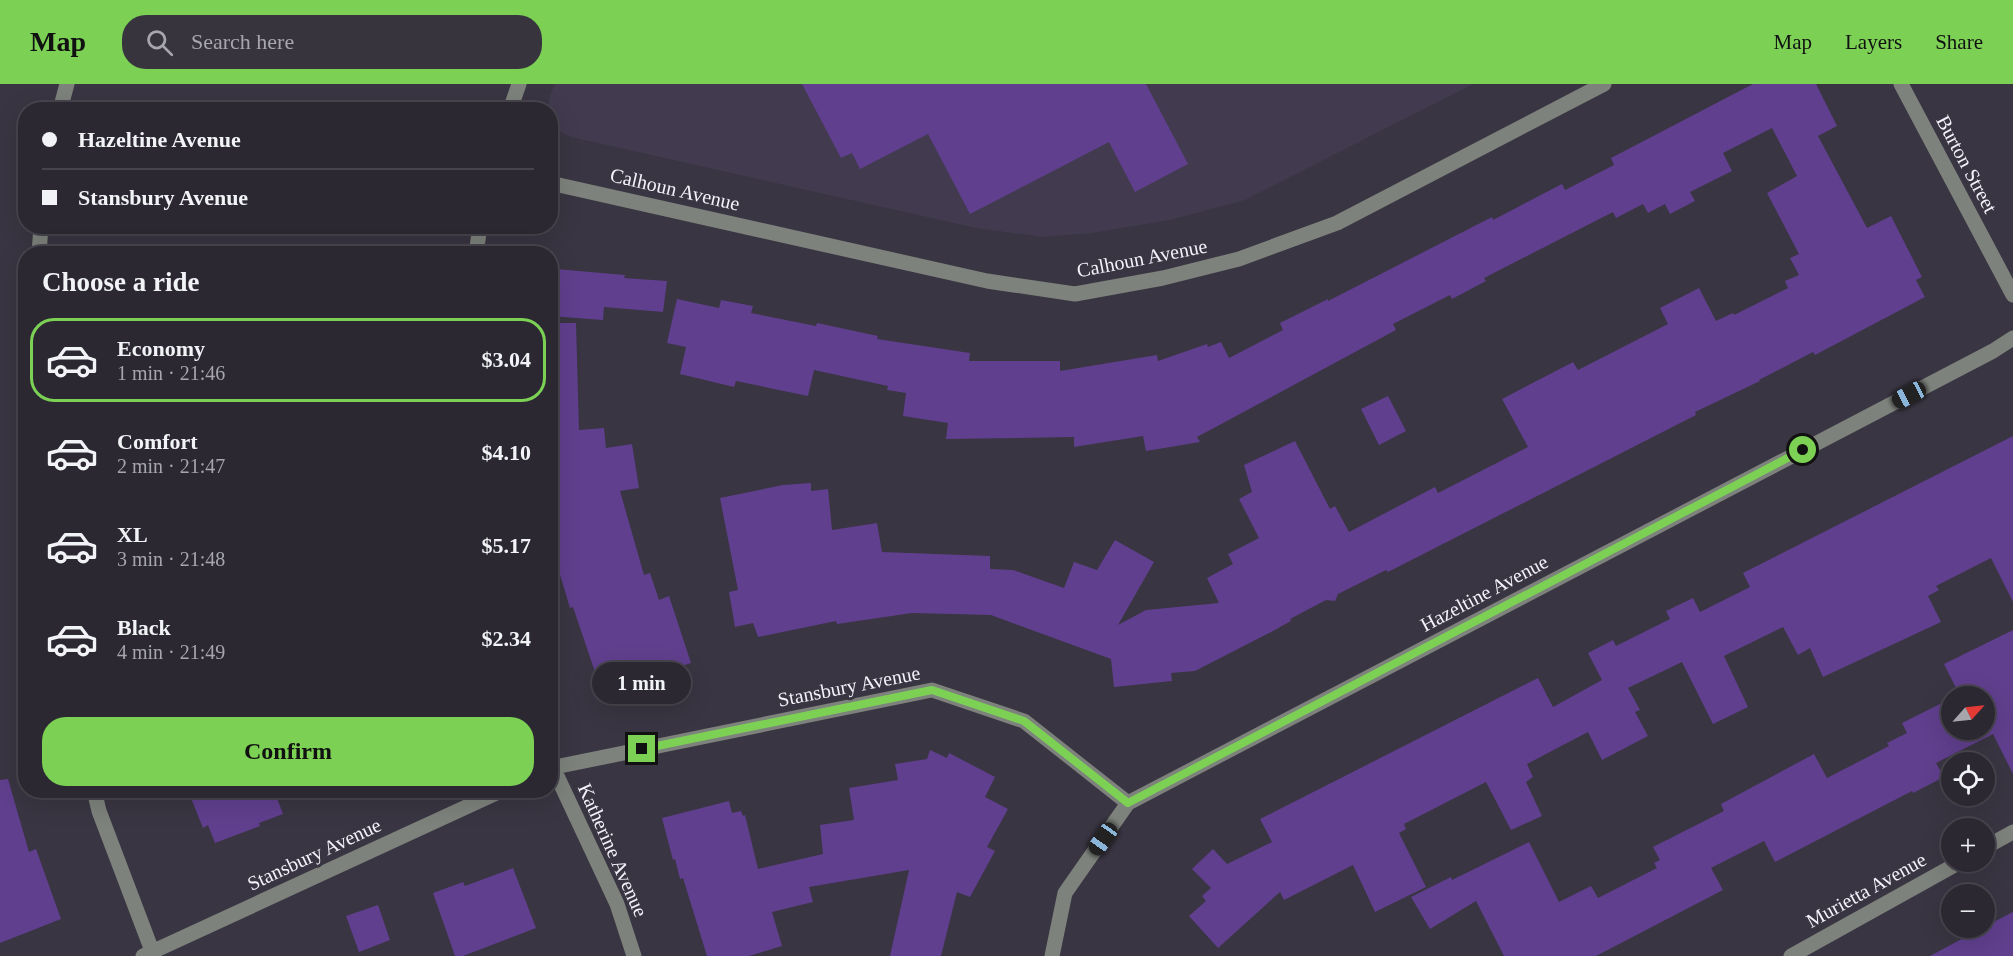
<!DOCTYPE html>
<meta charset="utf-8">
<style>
:root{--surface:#2b2832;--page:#37343e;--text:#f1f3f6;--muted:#a6a6ac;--line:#47444d;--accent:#7cd155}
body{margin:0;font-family:"Times New Roman",serif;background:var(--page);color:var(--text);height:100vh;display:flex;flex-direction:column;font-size:22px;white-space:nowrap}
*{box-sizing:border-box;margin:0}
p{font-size:20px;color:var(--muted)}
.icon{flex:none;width:33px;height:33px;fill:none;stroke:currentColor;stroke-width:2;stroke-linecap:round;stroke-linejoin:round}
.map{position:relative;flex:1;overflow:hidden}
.drawer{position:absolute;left:18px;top:162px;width:540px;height:552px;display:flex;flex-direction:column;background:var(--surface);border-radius:24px;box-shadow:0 6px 24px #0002,0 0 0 2px var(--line)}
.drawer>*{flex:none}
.banner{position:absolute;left:18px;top:18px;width:540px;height:132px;border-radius:24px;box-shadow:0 6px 24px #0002,0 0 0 2px var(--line);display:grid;align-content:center;height:132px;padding:0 24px;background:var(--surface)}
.needle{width:39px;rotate:63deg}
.tools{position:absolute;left:1941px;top:602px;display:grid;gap:12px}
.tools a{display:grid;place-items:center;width:54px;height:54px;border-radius:50%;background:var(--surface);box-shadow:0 6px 24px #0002,0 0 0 2px var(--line);font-size:30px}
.end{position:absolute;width:27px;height:27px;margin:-14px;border:8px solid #7cd155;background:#111;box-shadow:0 0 0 3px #111}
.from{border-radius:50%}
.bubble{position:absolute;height:42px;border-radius:21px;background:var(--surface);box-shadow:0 6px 24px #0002,0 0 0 2px var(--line);font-size:20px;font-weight:800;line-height:42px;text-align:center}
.car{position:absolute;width:18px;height:36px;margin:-18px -9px;border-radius:8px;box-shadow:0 0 4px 2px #0007;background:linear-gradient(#222 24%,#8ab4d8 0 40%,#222 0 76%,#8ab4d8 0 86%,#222 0)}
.banner b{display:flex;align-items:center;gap:21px;height:57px;font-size:22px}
.banner b+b{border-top:2px solid var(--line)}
.banner i{width:15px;height:15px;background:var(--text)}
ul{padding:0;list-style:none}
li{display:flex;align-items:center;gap:18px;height:84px;margin:0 12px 9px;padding:0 12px;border:3px solid transparent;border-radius:24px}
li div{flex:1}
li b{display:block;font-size:22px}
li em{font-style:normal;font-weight:800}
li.current{border-color:var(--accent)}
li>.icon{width:54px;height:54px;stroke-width:1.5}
h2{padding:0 24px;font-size:27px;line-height:72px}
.button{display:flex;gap:12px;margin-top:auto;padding:12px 24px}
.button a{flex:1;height:69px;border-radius:24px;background:var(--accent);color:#111;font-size:24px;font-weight:800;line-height:69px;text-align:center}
header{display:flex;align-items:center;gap:36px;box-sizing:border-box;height:84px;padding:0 30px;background:var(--accent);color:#111}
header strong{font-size:28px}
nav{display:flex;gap:33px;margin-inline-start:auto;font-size:21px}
.search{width:420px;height:54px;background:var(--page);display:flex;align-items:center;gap:15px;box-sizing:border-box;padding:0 21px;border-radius:24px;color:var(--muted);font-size:22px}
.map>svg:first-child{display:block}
.built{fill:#423b4f}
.building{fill:#603f8e}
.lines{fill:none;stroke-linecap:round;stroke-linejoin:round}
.minor{stroke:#7d827c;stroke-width:15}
.route{stroke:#7cd155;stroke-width:8}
.labels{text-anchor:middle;stroke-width:6;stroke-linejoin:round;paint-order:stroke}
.street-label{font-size:20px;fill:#f4f1fa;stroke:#393542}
</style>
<header>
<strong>Map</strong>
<div class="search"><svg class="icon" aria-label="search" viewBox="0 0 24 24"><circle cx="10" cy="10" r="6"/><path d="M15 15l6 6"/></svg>Search here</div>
<nav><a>Map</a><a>Layers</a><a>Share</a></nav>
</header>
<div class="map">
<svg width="2013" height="872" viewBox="0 0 2013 872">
<rect width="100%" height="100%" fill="#393542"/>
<path class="built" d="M 555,0 L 1473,0 L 1245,116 L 1170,136 L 1092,149 L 1043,153 L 976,144 L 571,53 L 557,46 L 551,38 L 550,26 L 548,26 L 550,11 Z"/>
<path class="building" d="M 802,0 L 1146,0 L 1188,80 L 1135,108 L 1109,58 L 970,130 L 928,50 L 860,85 L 852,69 L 841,74 Z
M 1753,0 L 1816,0 L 1837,42 L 1818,52 L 1867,144 L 1891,132 L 1922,193 L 1916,196 L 1925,213 L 1815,271 L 1813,268 L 1759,296 L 1760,297 L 1695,328 L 1696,331 L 1388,488 L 1386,486 L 1338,510 L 1335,517 L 1326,516 L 1290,535 L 1291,537 L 1273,547 L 1195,587 L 1171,589 L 1172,597 L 1114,603 L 1111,575 L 991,531 L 912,529 L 837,540 L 836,537 L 758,553 L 753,539 L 735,543 L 729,508 L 738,506 L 720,414 L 783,401 L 811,399 L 811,407 L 828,405 L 832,446 L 877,439 L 882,468 L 990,472 L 990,485 L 1013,486 L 1064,504 L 1074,478 L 1097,486 L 1115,456 L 1154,478 L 1118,541 L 1146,526 L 1219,519 L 1207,494 L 1233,480 L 1228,470 L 1259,454 L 1239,415 L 1252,408 L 1244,381 L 1295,357 L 1330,425 L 1335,422 L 1349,448 L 1435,403 L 1438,409 L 1528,363 L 1502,315 L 1573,278 L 1578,286 L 1668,240 L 1660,224 L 1699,204 L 1716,237 L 1733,229 L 1734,231 L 1788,204 L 1785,197 L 1799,191 L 1790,174 L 1799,170 L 1767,109 L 1797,92 L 1772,44 L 1723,69 L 1732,87 L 1690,108 L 1695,117 L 1670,130 L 1665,120 L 1648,129 L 1643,120 L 1616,134 L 1613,128 L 1484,194 L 1486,197 L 1452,215 L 1450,211 L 1393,240 L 1396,246 L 1197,353 L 1200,358 L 1146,367 L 1143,352 L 1074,363 L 1074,353 L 946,355 L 948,339 L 903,332 L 906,309 L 887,306 L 888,302 L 814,286 L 808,312 L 736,297 L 734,303 L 680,290 L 686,263 L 667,259 L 677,215 L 719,224 L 721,216 L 753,222 L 751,229 L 816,242 L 817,239 L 878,252 L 877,255 L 970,269 L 969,277 L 1060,277 L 1060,287 L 1157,271 L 1158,277 L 1207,260 L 1208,263 L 1221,258 L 1229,274 L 1283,246 L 1280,239 L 1328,215 L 1328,217 L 1492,133 L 1493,136 L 1562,100 L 1565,106 L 1614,81 L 1611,74 Z
M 556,185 L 625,191 L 624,194 L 667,197 L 663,228 L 604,223 L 603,236 L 550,232 L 550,190 L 556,191 Z
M 550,239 L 576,239 L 579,346 L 604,344 L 606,364 L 632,360 L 639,404 L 620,407 L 644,491 L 650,489 L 659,516 L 669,512 L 691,579 L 652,592 L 647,577 L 597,594 L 573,523 L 570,524 L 550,457 Z
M 1388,312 L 1406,347 L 1379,361 L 1361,325 Z
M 2013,352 L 2013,518 L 1991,474 L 1936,502 L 1939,506 L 1928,512 L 1941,538 L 1823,593 L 1810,564 L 1798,571 L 1783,543 L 1724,572 L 1748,623 L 1713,640 L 1682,578 L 1628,604 L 1640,626 L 1635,628 L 1648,652 L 1602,676 L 1588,648 L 1527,680 L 1533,693 L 1526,698 L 1542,732 L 1511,746 L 1486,698 L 1404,740 L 1406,745 L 1399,749 L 1426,803 L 1375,828 L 1353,781 L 1284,816 L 1280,808 L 1218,864 L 1189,832 L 1206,817 L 1202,812 L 1211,804 L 1192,785 L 1213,765 L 1227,780 L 1272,758 L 1260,735 L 1538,594 L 1553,623 L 1602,596 L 1588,569 L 1613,556 L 1616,562 L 1670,535 L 1666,527 L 1693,514 L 1700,528 L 1750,503 L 1743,489 Z
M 2013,546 L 2013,690 L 1993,650 L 1936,679 L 1944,693 L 1913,709 L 1912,707 L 1775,778 L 1764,757 L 1711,784 L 1723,806 L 1596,872 L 1504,872 L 1476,817 L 1430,845 L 1411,813 L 1451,793 L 1452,796 L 1529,758 L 1559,818 L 1591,802 L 1598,814 L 1657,784 L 1654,779 L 1660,776 L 1653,763 L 1724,727 L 1721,720 L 1814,670 L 1827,694 L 1889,662 L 1887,659 L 1907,649 L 1902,639 L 1952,614 L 1952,645 L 1984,645 L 1984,612 L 1956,612 L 1959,610 L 1944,580 Z
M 930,666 L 947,674 L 949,669 L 995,693 L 985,713 L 1008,725 L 987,763 L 995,767 L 970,813 L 957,808 L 941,872 L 890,872 L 909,786 L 809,803 L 813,818 L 772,828 L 782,862 L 749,872 L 707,872 L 683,794 L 680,795 L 675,775 L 673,776 L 662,734 L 729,717 L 732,729 L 741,727 L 743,732 L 745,731 L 758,785 L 823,770 L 820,741 L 854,736 L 849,704 L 898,696 L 895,680 L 927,675 Z
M 8,695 L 29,768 L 36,765 L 61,835 L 0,859 L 0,696 Z
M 208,706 L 274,706 L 283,730 L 259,739 L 260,742 L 215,759 L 208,741 L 203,744 L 189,709 Z
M 513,784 L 536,844 L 463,872 L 455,872 L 433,809 L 463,798 L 465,802 Z
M 378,821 L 390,856 L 359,868 L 346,832 Z
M 2013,828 L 2013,872 L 1930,872 L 1984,843 Z"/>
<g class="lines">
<path class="minor" d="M 1901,0 L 2013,211
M 60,26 L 67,0
M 510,26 L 519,0
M 550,99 L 987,197 L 1075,210 L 1163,194 L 1239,175 L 1337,139 L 1604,0
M 39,170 L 41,142
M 476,170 L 480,142
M 550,677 L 617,820 L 634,872
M 550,684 L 932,606 L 1024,637 L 1128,719
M 94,706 L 99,727 L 154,872
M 1984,764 L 2013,748
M 143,872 L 503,706
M 1052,872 L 1065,809 L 1128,719 L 1993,267 L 2013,254
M 1791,872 L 1962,777"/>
</g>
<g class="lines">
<path class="route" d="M 642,665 L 932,606 L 1024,637 L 1128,719 L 1803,366"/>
</g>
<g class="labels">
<g class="street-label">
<text transform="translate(1967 80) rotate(62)" y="7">Burton Street</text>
<text transform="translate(675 105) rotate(13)" y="7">Calhoun Avenue</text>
<text transform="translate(1142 174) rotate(-11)" y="7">Calhoun Avenue</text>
<text transform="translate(1484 509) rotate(-28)" y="7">Hazeltine Avenue</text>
<text transform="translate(849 602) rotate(-11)" y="7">Stansbury Avenue</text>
<text transform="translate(613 766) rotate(66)" y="7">Katherine Avenue</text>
<text transform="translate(314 770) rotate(-25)" y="7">Stansbury Avenue</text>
<text transform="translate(1866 806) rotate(-29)" y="7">Murietta Avenue</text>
</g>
</g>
</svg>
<div class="tools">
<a><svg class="needle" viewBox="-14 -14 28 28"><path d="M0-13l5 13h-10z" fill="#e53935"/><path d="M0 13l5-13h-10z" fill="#a6a6ac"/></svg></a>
<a><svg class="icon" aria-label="locate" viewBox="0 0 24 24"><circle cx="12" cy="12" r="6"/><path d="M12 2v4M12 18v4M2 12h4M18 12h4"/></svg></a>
<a>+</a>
<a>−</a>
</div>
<i class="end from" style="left:1803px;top:366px"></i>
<i class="end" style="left:642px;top:665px"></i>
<div class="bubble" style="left:592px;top:578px;width:99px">1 min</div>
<i class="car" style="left:1909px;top:311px;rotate:242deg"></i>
<i class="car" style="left:1103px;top:755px;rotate:215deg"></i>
<div class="banner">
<b><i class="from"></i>Hazeltine Avenue</b>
<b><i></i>Stansbury Avenue</b>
</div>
<section class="drawer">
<h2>Choose a ride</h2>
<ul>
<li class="current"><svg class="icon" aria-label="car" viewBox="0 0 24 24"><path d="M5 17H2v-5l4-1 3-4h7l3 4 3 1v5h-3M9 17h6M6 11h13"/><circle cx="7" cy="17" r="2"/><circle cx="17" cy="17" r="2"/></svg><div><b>Economy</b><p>1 min · 21:46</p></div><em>$3.04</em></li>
<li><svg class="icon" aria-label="car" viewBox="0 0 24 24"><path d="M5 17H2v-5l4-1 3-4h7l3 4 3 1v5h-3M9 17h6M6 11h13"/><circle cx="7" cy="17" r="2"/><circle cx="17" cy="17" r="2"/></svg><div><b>Comfort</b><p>2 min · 21:47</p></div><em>$4.10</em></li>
<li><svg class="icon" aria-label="car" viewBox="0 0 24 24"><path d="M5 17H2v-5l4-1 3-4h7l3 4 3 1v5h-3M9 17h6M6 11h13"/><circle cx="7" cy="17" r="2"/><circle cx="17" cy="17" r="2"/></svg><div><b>XL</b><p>3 min · 21:48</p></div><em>$5.17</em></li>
<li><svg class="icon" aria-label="car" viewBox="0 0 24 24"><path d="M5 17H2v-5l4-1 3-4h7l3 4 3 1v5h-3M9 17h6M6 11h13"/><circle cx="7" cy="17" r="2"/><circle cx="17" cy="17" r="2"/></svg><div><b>Black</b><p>4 min · 21:49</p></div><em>$2.34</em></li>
</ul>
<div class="button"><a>Confirm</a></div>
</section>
</div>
